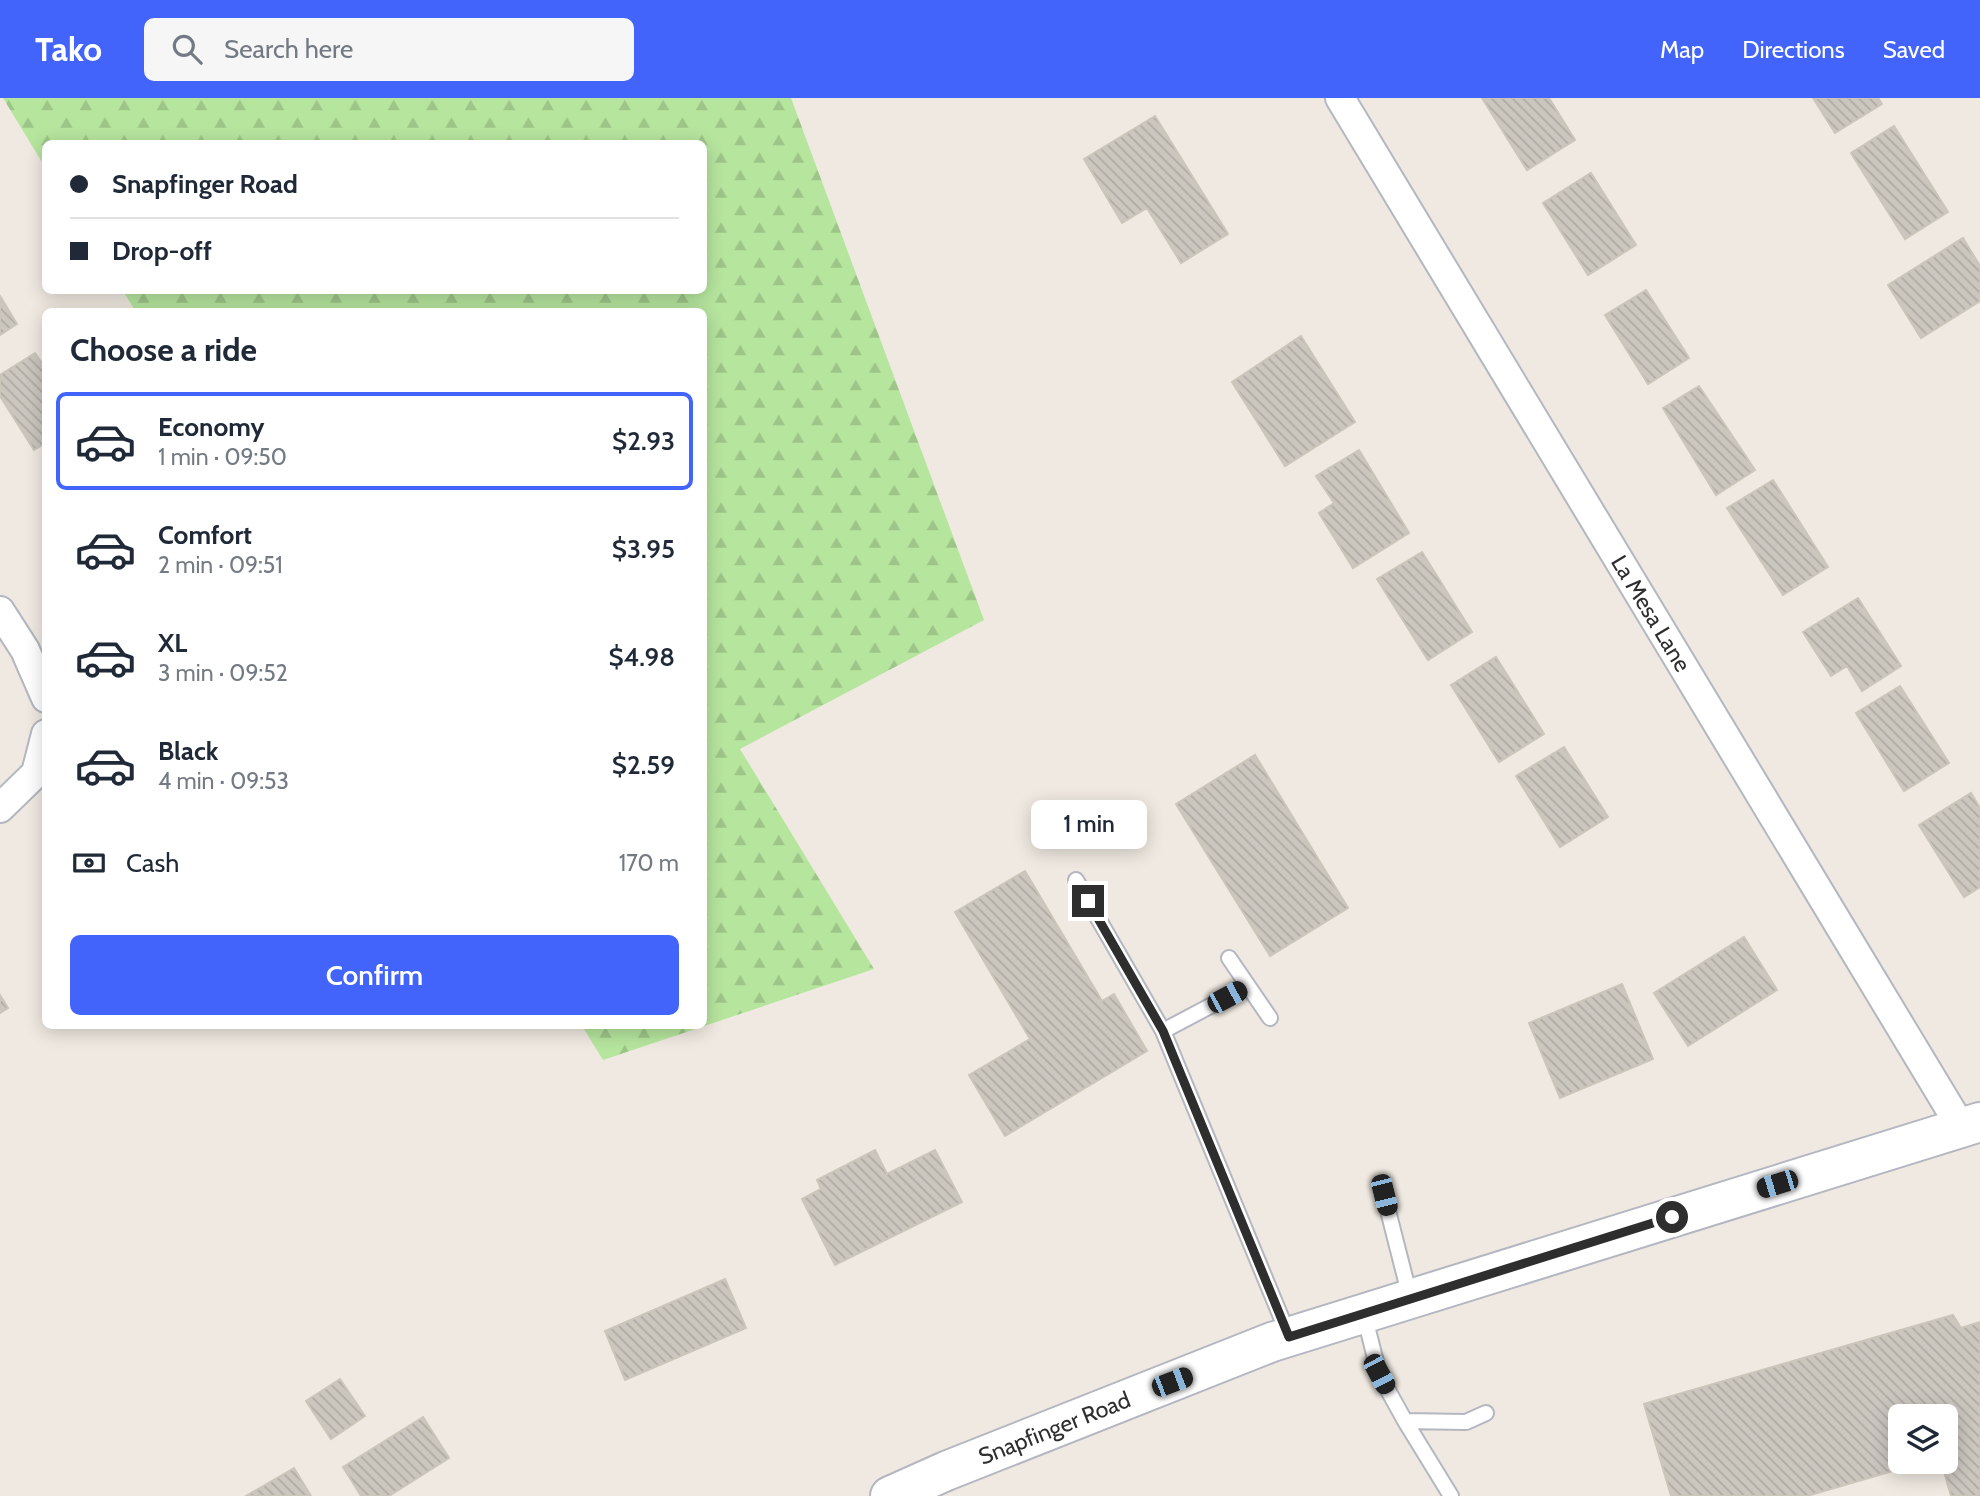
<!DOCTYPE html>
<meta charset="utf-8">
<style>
:root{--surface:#fff;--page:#f6f6f7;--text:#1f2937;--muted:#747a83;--line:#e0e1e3;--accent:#4264fb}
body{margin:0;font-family:Cabin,sans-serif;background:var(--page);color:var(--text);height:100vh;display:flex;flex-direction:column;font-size:26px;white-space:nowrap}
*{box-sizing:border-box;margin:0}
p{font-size:23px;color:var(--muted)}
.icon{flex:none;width:38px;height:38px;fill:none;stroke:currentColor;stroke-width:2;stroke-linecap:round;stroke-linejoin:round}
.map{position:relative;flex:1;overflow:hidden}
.details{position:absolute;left:42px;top:210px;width:665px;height:721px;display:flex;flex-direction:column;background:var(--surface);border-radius:10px;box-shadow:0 4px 18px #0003}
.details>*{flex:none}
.guide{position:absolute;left:42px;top:42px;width:665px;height:154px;border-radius:10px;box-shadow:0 4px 18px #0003;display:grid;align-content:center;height:154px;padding:0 28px;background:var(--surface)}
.tools{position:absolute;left:1888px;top:1306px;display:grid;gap:14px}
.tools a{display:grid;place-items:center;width:70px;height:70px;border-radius:10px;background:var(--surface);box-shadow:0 4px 18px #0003;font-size:35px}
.end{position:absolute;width:32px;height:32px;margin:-16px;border:9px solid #2e2e2e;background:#fff;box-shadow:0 0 0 4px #fff}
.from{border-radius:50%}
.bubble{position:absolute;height:49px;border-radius:10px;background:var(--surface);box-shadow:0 4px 18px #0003;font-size:23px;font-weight:600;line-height:49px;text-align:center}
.car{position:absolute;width:21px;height:42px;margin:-21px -10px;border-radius:9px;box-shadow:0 0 5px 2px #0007;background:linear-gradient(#222 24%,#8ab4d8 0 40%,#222 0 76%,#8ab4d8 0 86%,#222 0)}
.guide b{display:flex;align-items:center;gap:24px;height:66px;font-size:26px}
.guide b+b{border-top:2px solid var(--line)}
.guide i{width:18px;height:18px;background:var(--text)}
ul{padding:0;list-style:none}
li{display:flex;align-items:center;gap:21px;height:98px;margin:0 14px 10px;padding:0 14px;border:4px solid transparent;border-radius:10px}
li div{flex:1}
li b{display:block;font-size:26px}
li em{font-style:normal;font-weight:600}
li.on{border-color:var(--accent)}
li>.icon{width:63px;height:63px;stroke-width:1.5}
h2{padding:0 28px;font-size:32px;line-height:84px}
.pay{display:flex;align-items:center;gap:18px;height:77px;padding:0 28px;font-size:26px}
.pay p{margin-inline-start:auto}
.primary-button{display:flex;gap:14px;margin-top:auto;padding:14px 28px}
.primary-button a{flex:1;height:80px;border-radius:10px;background:var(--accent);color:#fff;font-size:28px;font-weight:600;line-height:80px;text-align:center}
header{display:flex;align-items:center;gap:42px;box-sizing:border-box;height:98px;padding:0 35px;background:var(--accent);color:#fff}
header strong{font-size:33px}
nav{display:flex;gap:38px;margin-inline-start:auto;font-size:24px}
.search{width:490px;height:63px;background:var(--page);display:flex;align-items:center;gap:18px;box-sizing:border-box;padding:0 24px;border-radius:10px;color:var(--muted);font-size:26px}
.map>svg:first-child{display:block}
.forest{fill:url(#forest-firs)}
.building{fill:url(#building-back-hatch);stroke:#cbc5ba;stroke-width:2}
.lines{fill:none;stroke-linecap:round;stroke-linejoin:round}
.lane-casing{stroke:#b4b7c1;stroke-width:18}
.street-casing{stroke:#b4b7c1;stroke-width:32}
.secondary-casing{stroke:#b4b7c1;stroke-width:42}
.lane{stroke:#fff;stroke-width:14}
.street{stroke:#fff;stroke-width:28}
.secondary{stroke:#fff;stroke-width:38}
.route{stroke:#2e2e2e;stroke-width:9}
.labels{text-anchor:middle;stroke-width:6;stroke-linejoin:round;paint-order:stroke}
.street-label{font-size:23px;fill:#2e2e2e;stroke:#fff}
</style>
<header>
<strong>Tako</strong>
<div class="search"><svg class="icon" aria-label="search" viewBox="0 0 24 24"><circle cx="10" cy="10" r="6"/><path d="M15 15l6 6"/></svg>Search here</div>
<nav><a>Map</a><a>Directions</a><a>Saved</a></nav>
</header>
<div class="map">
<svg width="1980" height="1398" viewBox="0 0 1980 1398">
<defs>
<pattern id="forest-firs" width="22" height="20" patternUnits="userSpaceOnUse" patternTransform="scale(1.75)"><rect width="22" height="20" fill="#b6e59e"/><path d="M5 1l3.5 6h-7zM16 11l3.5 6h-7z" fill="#9dc588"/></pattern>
<pattern id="building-back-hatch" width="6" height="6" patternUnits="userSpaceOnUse" patternTransform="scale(1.75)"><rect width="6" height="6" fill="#cbc7bf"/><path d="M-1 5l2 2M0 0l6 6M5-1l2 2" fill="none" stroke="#afaba4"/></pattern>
</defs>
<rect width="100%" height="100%" fill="#efe9e1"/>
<path class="forest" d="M 3,0 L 791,0 L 984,522 L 740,651 L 874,871 L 603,962 L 582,928 L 704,928 L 704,214 L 136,214 L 123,193 L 704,192 L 704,46 L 46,46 L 45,69 Z"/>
<path class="building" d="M 1482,0 L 1549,0 L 1575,42 L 1527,72 Z
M 1813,0 L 1878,0 L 1882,6 L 1835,35 Z
M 1155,18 L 1228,136 L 1181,165 L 1147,110 L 1122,125 L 1084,61 Z
M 1894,28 L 1948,114 L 1905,141 L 1851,55 Z
M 1591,75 L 1636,147 L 1588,177 L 1543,105 Z
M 1963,140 L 1980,168 L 1980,203 L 1921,240 L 1888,187 Z
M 1646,192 L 1689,260 L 1648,286 L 1605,217 Z
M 0,198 L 17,226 L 0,237 Z
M 1301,238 L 1355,324 L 1285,368 L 1232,284 Z
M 35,255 L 46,271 L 46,345 L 34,352 L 0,298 L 0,277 Z
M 1699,288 L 1755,372 L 1716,397 L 1663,310 Z
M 1359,352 L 1409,435 L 1353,470 L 1319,415 L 1334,405 L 1316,378 Z
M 1773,382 L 1828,469 L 1783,497 L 1727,410 Z
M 1422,454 L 1472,534 L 1428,562 L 1377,481 Z
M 1858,500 L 1901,568 L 1862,593 L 1847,568 L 1831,578 L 1803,534 Z
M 1496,559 L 1544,636 L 1499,664 L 1451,587 Z
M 1900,588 L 1949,665 L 1904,693 L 1856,615 Z
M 1564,649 L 1608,719 L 1560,749 L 1516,678 Z
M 1255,657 L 1348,810 L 1270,858 L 1176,706 Z
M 1971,695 L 1980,710 L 1980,789 L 1964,799 L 1919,727 Z
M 1025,773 L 1102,903 L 1114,896 L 1147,953 L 1005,1038 L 969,977 L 1030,941 L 955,814 Z
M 1744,839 L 1777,892 L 1688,948 L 1654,895 Z
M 1622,886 L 1653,961 L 1560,1000 L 1529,925 Z
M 0,897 L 8,910 L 0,915 Z
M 875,1052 L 887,1076 L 935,1052 L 962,1104 L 835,1167 L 802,1101 L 821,1091 L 817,1082 Z
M 725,1181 L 746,1230 L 625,1282 L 605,1233 Z
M 1953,1217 L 1961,1230 L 1980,1224 L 1980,1398 L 1951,1398 L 1941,1363 L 1946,1363 L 1946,1318 L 1900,1318 L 1900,1363 L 1927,1363 L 1807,1398 L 1671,1398 L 1644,1306 Z
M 340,1281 L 365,1318 L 331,1341 L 306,1303 Z
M 423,1319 L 449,1360 L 389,1398 L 361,1398 L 343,1369 Z
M 294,1370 L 311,1398 L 246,1398 Z"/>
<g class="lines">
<defs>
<path id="lane" d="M 1076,782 L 1163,933 L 1248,888
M 1229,860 L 1270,920
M 1163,933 L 1288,1236
M 1384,1097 L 1410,1199
M 1364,1216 L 1379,1276 L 1405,1323 L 1466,1324 L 1486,1315
M 1405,1323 L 1451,1398"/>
<g id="street">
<path id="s1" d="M 1340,0 L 1961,1029"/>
<path d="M 0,513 L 25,552 L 46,600"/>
<path d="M 0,710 L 36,675 L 46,636"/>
</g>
<g id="secondary">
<path id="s2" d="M 890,1398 L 946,1373 L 1272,1244 L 1980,1024"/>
</g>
</defs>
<use href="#lane" class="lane-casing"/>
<use href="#street" class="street-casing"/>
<use href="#secondary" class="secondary-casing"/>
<use href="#lane" class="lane"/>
<use href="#street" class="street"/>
<use href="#secondary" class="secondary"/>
</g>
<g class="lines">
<path class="route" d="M 1088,803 L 1163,933 L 1289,1239 L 1672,1119"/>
</g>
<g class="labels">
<g class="street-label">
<text dy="8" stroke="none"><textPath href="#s1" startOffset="602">La Mesa Lane</textPath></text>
<text dy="8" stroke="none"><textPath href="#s2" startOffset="178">Snapfinger Road</textPath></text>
</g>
</g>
</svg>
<div class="tools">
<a><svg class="icon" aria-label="layers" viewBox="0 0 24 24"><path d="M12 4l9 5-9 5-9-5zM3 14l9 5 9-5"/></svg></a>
</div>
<i class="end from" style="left:1672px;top:1119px"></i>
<i class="end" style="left:1088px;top:803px"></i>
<div class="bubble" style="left:1031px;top:702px;width:116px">1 min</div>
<i class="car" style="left:1227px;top:899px;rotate:62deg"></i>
<i class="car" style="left:1777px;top:1086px;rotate:253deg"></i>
<i class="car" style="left:1384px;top:1097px;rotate:166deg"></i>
<i class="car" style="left:1379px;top:1276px;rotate:152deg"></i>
<i class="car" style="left:1172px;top:1284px;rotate:69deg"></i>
<div class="guide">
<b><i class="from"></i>Snapfinger Road</b>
<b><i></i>Drop-off</b>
</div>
<section class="details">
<h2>Choose a ride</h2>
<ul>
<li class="on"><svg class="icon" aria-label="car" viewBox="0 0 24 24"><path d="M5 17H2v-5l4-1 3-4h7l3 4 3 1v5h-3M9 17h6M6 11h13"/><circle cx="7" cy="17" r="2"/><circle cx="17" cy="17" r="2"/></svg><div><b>Economy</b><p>1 min · 09:50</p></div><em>$2.93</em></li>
<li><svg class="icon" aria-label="car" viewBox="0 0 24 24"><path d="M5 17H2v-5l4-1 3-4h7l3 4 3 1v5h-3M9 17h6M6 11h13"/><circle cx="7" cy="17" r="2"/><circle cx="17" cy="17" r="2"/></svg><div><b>Comfort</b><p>2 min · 09:51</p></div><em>$3.95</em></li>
<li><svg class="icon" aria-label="car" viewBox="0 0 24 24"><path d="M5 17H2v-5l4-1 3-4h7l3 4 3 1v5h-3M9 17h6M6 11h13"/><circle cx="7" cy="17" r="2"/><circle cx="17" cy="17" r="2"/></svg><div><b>XL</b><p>3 min · 09:52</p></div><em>$4.98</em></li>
<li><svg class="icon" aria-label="car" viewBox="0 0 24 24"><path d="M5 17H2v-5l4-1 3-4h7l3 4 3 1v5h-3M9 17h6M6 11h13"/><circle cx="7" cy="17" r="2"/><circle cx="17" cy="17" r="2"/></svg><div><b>Black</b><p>4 min · 09:53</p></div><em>$2.59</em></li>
</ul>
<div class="pay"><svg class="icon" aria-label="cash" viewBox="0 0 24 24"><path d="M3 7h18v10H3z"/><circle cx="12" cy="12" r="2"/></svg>Cash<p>170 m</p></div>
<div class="primary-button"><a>Confirm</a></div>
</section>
</div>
